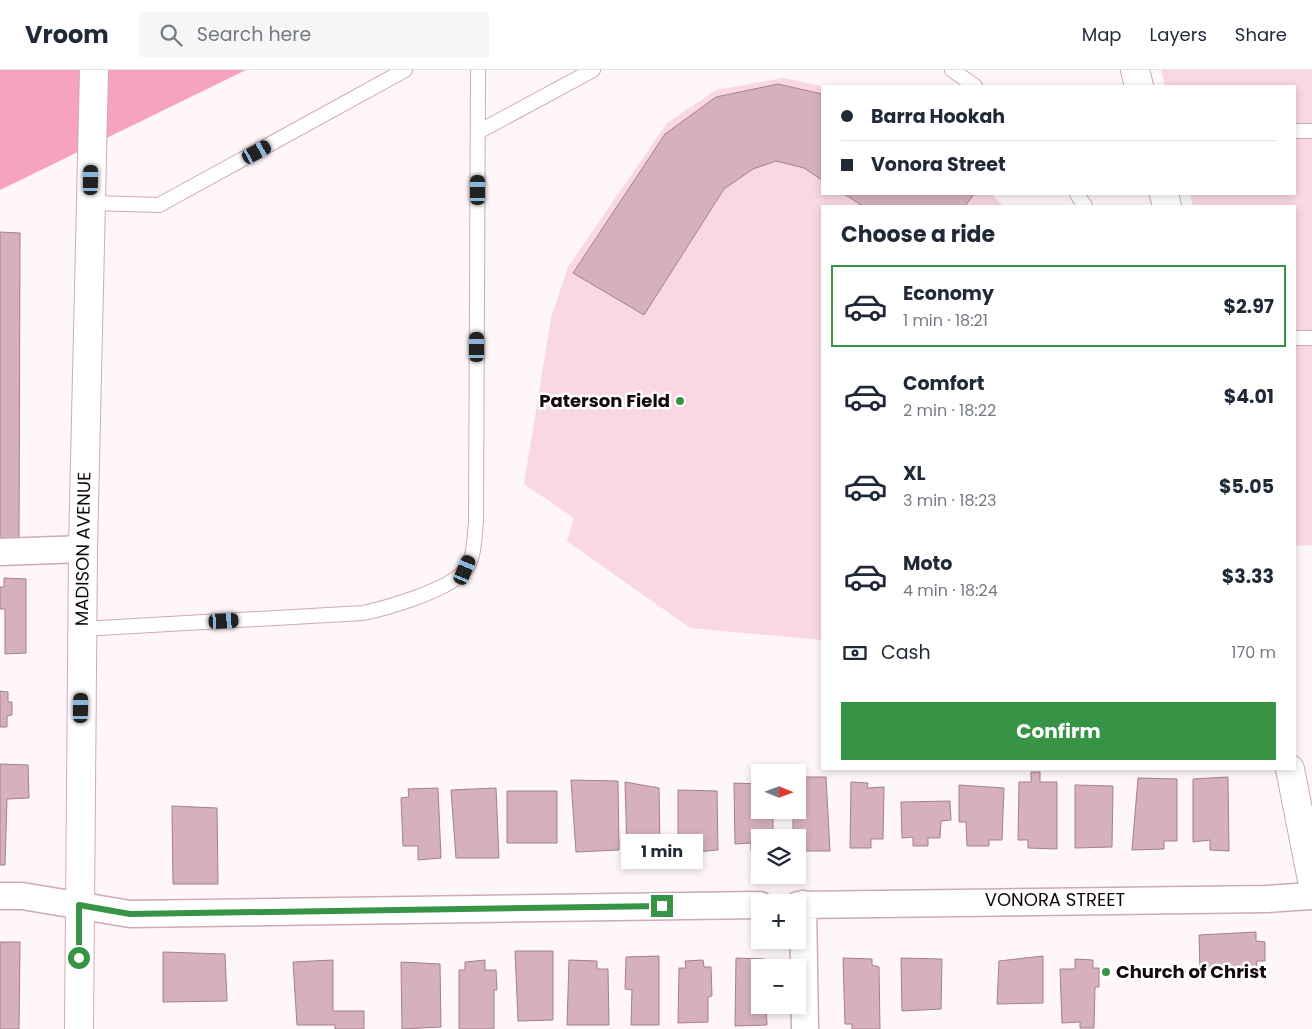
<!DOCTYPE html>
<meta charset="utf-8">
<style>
:root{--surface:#fff;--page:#f6f6f7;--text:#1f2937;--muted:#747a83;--line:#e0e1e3;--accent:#379447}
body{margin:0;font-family:Poppins,sans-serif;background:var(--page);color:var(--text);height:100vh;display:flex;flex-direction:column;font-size:19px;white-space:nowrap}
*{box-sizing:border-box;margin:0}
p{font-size:16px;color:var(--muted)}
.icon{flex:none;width:28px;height:28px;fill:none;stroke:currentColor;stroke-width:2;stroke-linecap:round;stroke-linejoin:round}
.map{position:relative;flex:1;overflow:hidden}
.details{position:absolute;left:821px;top:135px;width:475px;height:565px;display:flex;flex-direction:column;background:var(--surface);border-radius:0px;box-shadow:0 2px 8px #0003}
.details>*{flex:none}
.guide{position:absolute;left:821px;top:15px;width:475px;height:110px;border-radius:0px;box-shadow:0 2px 8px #0003;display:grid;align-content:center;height:110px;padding:0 20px;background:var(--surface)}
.needle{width:32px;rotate:91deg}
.controls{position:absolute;left:751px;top:694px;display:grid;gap:10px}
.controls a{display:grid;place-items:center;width:55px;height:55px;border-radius:0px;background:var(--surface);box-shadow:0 2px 8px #0003;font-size:25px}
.end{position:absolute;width:22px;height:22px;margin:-11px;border:6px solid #379447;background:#fff;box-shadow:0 0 0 2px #fff}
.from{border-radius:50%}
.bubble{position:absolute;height:35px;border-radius:0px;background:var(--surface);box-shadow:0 2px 8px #0003;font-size:16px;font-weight:700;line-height:35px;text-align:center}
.car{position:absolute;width:15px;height:30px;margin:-15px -8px;border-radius:6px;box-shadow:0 0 4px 1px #0007;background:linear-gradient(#222 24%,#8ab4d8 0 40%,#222 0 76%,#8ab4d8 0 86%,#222 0)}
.guide b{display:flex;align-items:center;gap:18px;height:48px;font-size:19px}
.guide b+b{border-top:1px solid var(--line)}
.guide i{width:12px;height:12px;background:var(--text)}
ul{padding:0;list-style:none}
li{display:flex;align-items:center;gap:15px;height:82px;margin:0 10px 8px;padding:0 10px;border:2px solid transparent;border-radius:0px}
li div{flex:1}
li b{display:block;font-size:19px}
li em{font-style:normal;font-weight:700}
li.active{border-color:var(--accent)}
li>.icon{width:45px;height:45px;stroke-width:1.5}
h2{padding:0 20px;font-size:22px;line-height:60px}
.pay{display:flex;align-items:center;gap:12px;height:55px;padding:0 20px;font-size:19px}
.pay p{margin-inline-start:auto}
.button{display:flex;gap:10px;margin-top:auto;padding:10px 20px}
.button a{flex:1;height:58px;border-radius:0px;background:var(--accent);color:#fff;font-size:20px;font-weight:700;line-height:58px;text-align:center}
header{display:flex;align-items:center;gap:30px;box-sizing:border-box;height:70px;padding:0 25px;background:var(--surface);border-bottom:1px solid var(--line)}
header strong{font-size:24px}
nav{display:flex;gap:28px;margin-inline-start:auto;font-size:18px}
.search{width:350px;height:45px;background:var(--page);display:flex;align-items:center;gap:12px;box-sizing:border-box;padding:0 18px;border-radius:0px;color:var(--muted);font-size:19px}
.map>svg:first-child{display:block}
.green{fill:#f9d8e2}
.forest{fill:#f7a2c0}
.building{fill:#d6b1bd;stroke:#a3808b}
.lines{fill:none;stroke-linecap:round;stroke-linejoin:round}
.lane-casing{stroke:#cfaab6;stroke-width:16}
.street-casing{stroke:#cfaab6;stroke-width:29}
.secondary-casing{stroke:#cfaab6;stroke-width:30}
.lane{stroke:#fff;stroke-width:14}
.street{stroke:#fff;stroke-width:26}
.secondary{stroke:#fff;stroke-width:28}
.route{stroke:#379447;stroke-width:6}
.poi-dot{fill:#379447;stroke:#fff;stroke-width:2}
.labels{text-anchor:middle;stroke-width:5;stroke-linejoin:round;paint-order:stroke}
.poi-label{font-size:18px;font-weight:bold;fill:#13070c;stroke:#fff;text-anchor:end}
.street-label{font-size:18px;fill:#13070c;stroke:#fff}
</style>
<header>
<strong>Vroom</strong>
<div class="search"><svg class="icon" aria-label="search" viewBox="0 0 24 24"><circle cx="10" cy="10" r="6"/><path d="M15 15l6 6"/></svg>Search here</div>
<nav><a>Map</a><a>Layers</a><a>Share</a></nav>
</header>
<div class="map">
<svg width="1312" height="959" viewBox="0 0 1312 959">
<rect width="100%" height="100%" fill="#fef6f8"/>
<path class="green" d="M 1161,0 L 1312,0 L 1312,475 L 1295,476 L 1295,136 L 1193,136 L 1190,124 L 1295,124 L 1295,16 L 1165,16 Z
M 783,8 L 822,16 L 822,124 L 992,124 L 1003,136 L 822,136 L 822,570 L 690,558 L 567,471 L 574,448 L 524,414 L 551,248 L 568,197 L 667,53 L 716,20 Z"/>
<path class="forest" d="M 0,0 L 246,0 L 0,120 Z"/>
<path class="building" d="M 778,14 L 822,24 L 822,110 L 804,98 L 776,91 L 753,99 L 724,119 L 644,245 L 573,203 L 665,64 L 716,27 Z
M 844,124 L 974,124 L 965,136 L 863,136 Z
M 0,162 L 20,163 L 19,473 L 0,473 Z
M 4,508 L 26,509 L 26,583 L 5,584 L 5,539 L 0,539 L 0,517 L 4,517 Z
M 0,621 L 8,622 L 8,632 L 12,632 L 12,645 L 7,646 L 7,657 L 0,657 Z
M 0,694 L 28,695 L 29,728 L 7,729 L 5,795 L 0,795 Z
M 1031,702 L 1040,702 L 1040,712 L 1057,712 L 1057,779 L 1028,778 L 1028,770 L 1018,770 L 1019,712 L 1031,712 Z
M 798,707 L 826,707 L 830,781 L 798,781 L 798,768 L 793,768 L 793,740 L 798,740 Z
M 1228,707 L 1229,781 L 1210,780 L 1210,770 L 1193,772 L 1193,709 Z
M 1138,708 L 1177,709 L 1177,771 L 1164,771 L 1164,779 L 1132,780 Z
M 571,710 L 618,711 L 619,780 L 576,782 Z
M 625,712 L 659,718 L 660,780 L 627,780 Z
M 851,712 L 868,713 L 867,718 L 884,717 L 883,769 L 871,769 L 871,778 L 850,778 Z
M 734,713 L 760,714 L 760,740 L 773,740 L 773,768 L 760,768 L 760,781 L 751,781 L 751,773 L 735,774 Z
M 959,715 L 1004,718 L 1002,770 L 989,770 L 989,776 L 967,776 L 966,752 L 959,752 Z
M 1075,715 L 1113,716 L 1112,777 L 1075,778 Z
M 438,718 L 441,788 L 418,790 L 418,776 L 403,776 L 401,728 L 409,727 L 408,719 Z
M 496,718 L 499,788 L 456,788 L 451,720 Z
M 678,720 L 717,721 L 718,780 L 695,782 L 695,773 L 678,773 Z
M 507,721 L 557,721 L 557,773 L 507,773 Z
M 950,731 L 951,750 L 941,751 L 940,768 L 928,768 L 928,776 L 913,776 L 913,767 L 902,768 L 901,732 Z
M 172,736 L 217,738 L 218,814 L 173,814 Z
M 1256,862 L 1256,871 L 1265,872 L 1265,891 L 1257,891 L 1256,902 L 1200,902 L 1199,865 Z
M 0,872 L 20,872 L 19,959 L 0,959 Z
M 515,881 L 553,881 L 553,950 L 518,951 Z
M 163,882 L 225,884 L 227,931 L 163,932 Z
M 659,886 L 659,955 L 631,955 L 632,920 L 625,919 L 626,887 Z
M 1043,886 L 1043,933 L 997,934 L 999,891 Z
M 736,888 L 765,889 L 766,897 L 775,897 L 760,898 L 760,935 L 766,935 L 767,955 L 735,956 Z
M 843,888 L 872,889 L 872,895 L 879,897 L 880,959 L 852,959 L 852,954 L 845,954 Z
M 901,888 L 942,889 L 941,939 L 902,941 Z
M 1075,889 L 1093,890 L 1093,898 L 1099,898 L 1099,917 L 1095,917 L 1094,958 L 1080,958 L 1080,952 L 1062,953 L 1060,899 L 1075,899 Z
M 333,890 L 333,941 L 364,941 L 364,959 L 335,959 L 335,955 L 297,955 L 293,892 Z
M 485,890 L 485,900 L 496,900 L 497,920 L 494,920 L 494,959 L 459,959 L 459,900 L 465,900 L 465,892 Z
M 569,890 L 597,891 L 597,899 L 608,899 L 609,955 L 567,955 Z
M 703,890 L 704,897 L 711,897 L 712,926 L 708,927 L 708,952 L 678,953 L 679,898 L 686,898 L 685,891 Z
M 401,892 L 440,894 L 441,957 L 402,959 Z"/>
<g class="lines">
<defs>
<path id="lane" d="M 952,0 L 975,16
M 1295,61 L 1312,61
M 478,62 L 593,0
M 1077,124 L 1085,136
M 91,133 L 159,135 L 405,0
M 1295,268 L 1312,268
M 82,559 L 363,543 C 387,538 450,520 465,500 C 475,488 474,468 476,452 L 478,0"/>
<path id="street" d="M 0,482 L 83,479
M 0,826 L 22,826 L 130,844 L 760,835
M 803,834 L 805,959
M 798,835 L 1267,829 L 1312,826"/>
<path id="secondary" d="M 1135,0 L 1139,16
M 1164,124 L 1167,136
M 1290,699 L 1312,810
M 79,959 L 83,479 L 94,0"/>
</defs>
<use href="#lane" class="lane-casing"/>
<use href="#street" class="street-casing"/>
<use href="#secondary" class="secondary-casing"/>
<use href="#lane" class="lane"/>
<use href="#street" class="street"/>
<use href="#secondary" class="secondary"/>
</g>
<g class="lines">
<path class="route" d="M 79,888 L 79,835 L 130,844 L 662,836"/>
</g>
<g class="poi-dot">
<circle cx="680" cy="331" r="5"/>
<circle cx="1106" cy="902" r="5"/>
</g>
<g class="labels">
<g class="poi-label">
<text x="670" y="337">Paterson Field</text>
<text x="1116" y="908" text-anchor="start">Church of Christ</text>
</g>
<g class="street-label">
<text transform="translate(83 479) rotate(-89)" y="6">MADISON AVENUE</text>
<text x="1055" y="836">VONORA STREET</text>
</g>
</g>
</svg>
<div class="controls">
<a><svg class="needle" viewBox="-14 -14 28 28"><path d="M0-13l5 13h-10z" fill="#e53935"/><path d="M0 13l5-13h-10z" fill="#747a83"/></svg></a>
<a><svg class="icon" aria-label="layers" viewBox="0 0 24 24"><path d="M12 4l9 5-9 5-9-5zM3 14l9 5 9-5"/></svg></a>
<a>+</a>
<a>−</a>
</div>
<i class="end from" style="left:79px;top:888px"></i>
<i class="end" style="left:662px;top:836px"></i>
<div class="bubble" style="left:621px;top:764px;width:82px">1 min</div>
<i class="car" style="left:257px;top:82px;rotate:61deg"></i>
<i class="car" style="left:91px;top:110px;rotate:1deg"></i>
<i class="car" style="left:478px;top:120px;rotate:0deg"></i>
<i class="car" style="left:477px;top:277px;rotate:0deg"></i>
<i class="car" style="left:465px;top:500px;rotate:23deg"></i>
<i class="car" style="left:224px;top:551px;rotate:87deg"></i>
<i class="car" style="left:81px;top:638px;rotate:1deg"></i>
<div class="guide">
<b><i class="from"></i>Barra Hookah</b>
<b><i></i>Vonora Street</b>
</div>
<section class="details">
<h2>Choose a ride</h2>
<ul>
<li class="active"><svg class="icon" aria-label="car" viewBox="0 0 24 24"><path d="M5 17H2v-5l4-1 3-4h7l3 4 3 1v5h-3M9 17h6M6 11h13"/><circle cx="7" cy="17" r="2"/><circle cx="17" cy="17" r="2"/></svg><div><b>Economy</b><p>1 min · 18:21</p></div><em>$2.97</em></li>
<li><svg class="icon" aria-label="car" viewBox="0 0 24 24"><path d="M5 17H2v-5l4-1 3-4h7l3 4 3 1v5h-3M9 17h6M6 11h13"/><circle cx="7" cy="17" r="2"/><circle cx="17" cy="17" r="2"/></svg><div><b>Comfort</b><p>2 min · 18:22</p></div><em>$4.01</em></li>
<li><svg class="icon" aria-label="car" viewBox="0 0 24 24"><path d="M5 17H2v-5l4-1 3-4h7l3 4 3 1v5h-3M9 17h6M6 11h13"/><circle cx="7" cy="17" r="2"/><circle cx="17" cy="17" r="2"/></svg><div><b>XL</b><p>3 min · 18:23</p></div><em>$5.05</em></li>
<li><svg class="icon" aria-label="car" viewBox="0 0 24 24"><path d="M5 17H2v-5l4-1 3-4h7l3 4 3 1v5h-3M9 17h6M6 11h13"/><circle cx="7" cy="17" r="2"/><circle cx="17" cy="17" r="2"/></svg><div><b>Moto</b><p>4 min · 18:24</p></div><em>$3.33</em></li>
</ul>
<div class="pay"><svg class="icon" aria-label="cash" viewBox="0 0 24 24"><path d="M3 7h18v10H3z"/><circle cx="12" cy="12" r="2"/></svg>Cash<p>170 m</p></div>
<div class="button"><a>Confirm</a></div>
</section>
</div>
